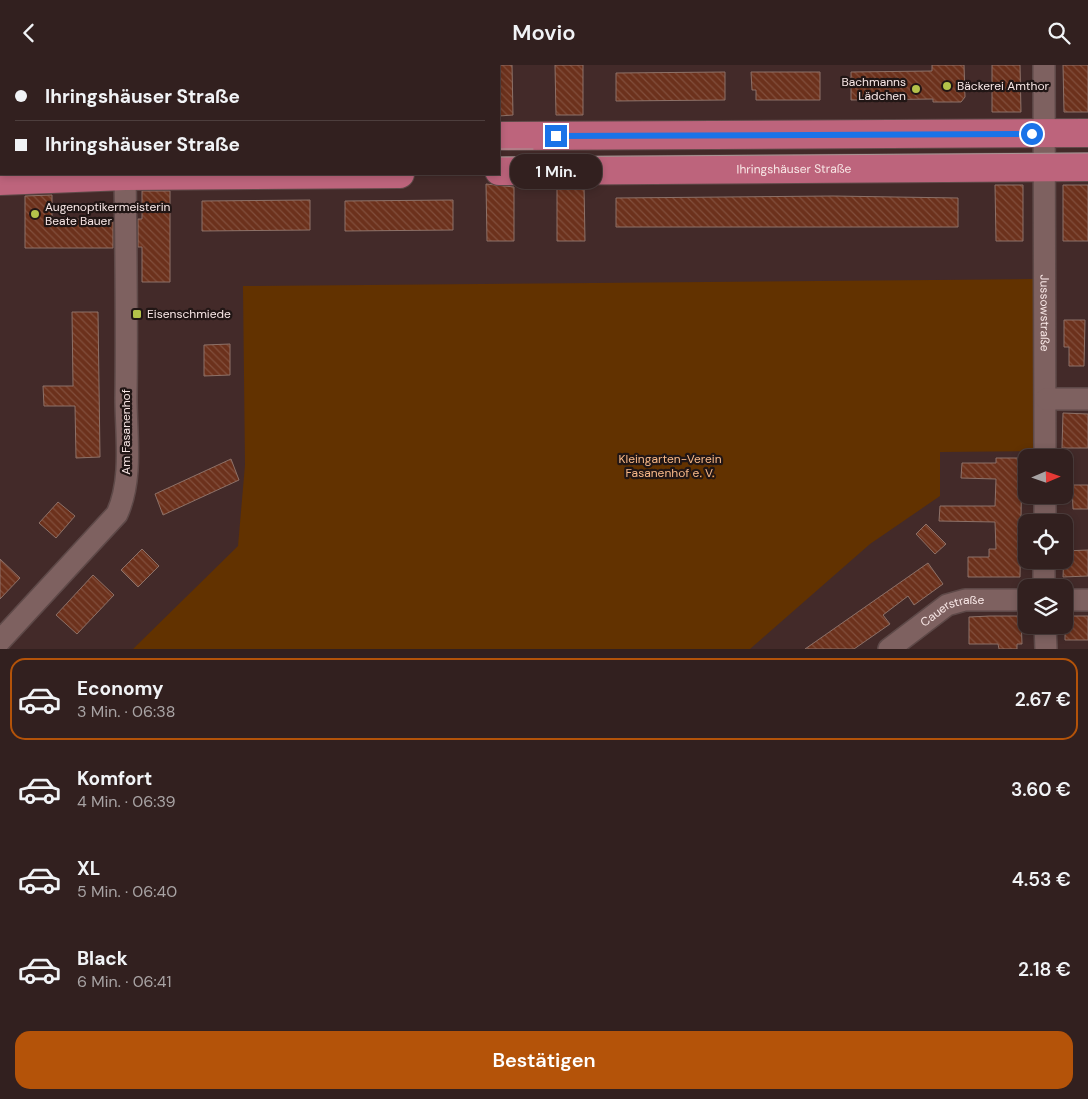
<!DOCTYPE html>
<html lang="de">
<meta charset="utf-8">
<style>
:root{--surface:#32201f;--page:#3a2828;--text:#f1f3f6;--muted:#a8a3a4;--line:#4d3e3d;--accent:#b45309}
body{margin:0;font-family:"DM Sans",sans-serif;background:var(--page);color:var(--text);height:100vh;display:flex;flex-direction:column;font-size:19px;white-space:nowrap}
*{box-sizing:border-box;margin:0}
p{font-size:16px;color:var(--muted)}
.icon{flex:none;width:28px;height:28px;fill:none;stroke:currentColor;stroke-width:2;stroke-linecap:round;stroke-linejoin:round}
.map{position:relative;height:584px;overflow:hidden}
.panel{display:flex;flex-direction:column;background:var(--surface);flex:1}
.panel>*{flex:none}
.guide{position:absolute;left:0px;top:0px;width:500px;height:110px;box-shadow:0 2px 8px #0003,0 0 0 1px var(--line);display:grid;align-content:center;height:110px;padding:0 15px;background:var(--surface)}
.needle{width:32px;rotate:88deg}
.controls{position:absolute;left:1018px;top:384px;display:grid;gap:10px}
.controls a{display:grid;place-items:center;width:55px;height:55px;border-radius:10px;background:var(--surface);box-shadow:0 2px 8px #0003,0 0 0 1px var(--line);font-size:25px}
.end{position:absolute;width:22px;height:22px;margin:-11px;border:6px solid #1a73e8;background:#fff;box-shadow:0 0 0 2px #fff}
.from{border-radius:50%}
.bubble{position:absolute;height:35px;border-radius:15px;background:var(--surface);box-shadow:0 2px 8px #0003,0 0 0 1px var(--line);font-size:16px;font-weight:600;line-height:35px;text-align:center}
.guide b{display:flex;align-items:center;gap:18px;height:48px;font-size:19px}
.guide b+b{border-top:1px solid var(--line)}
.guide i{width:12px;height:12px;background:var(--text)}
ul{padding:9px 0 0;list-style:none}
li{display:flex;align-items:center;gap:15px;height:82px;margin:0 10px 8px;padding:0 5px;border:2px solid transparent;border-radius:15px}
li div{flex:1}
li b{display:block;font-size:19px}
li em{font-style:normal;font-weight:600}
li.on{border-color:var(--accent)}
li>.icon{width:45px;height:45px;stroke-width:1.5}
.primary-button{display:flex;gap:10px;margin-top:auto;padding:10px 15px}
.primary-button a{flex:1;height:58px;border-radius:15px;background:var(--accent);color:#fff;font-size:20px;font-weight:600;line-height:58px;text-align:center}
header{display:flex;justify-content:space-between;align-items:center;height:65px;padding:0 15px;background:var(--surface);font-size:22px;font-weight:600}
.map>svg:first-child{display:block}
.garden{fill:#623200}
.building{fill:url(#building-back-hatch);stroke:#8d7168}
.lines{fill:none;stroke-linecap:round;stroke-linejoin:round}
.minor-casing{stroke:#5e4948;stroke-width:24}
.major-casing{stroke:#5e4948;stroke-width:30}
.minor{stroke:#7e6160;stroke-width:21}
.major{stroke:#bd647c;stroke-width:28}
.tram{stroke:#a99594;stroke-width:1}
.route{stroke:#1a73e8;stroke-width:6}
.poi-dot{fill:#b4c24a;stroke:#211615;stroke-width:2}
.labels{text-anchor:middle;stroke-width:4.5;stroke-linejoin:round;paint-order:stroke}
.poi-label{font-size:12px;fill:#f8e7e6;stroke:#211615;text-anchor:start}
.street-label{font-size:12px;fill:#f8e7e6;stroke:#211615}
.park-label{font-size:12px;fill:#f7b888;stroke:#211615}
</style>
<header><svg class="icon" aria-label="back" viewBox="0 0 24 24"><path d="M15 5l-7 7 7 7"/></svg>Movio<svg class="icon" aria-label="search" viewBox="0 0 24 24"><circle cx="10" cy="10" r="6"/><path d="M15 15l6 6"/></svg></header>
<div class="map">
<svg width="1088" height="584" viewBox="0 0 1088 584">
<defs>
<pattern id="building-back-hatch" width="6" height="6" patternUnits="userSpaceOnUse" patternTransform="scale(1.25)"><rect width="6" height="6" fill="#6c311c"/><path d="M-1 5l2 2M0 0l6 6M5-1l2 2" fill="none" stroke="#824f3d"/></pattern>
</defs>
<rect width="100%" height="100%" fill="#432a29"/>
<path class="garden" d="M 1033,214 L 1034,386 L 940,387 L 940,431 L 870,479 L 750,584 L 133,584 L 238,481 L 245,400 L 243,221 Z"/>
<path class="building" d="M 499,0 L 512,0 L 513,50 L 499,51 Z
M 555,0 L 583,0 L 583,50 L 556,50 Z
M 932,0 L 964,0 L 965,32 L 961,37 L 933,37 L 933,34 L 851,35 L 851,7 L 932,6 Z
M 992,0 L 1020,0 L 1021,47 L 992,47 Z
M 1063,0 L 1088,0 L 1088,47 L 1064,47 Z
M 725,7 L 725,35 L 616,36 L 616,8 Z
M 751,7 L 820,7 L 820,35 L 756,35 L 756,25 L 752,25 Z
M 486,119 L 514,122 L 514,176 L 487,176 Z
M 995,120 L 1023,120 L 1023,176 L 996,176 Z
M 1063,120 L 1088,120 L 1088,176 L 1063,176 Z
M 557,121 L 584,121 L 585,176 L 557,176 Z
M 142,126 L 170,126 L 170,217 L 142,217 L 142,182 L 138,182 L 138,154 L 142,154 Z
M 52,130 L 52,154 L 113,154 L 113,183 L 25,183 L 25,131 Z
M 833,131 L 958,133 L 958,162 L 616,162 L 616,133 Z
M 310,135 L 310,165 L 202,166 L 202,136 Z
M 453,135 L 453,165 L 345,166 L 345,136 Z
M 72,247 L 98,247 L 100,392 L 76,393 L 75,341 L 44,341 L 43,321 L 73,321 Z
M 1064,255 L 1085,255 L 1084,301 L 1069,301 L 1069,282 L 1064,282 Z
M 230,279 L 230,310 L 204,311 L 204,280 Z
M 1063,348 L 1088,349 L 1088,383 L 1062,383 Z
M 996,393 L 1022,393 L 1020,512 L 968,512 L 968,492 L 989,492 L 989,484 L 996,484 L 995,457 L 939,456 L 940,441 L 995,441 L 996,414 L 961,413 L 962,398 L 996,398 Z
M 231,394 L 239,415 L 163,450 L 155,429 Z
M 1072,420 L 1088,420 L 1088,444 L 1073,444 Z
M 58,437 L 75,451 L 56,473 L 39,458 Z
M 926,459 L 946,479 L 935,489 L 916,469 Z
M 142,484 L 159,501 L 138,522 L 121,505 Z
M 1088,485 L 1088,511 L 1063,512 L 1064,486 Z
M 0,494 L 20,513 L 0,534 Z
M 928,498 L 943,519 L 914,540 L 908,531 L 883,550 L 890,559 L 854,584 L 805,584 Z
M 93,510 L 114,530 L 77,569 L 56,550 Z
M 990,551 L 1021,551 L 1022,579 L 1017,579 L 1017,584 L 999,584 L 998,579 L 969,579 L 969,552 Z
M 1065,551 L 1088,551 L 1088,575 L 1065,575 Z"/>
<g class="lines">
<defs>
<g id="minor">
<path id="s1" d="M 1044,0 L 1045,392"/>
<path d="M 105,1 L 105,0"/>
<path d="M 126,1 L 126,0"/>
<path d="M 1046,334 L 1088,334"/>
<path d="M 1045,458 L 1045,430"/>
<path d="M 1044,522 L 1044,495"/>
<path d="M 1064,535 L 1088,535"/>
<path d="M 1045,560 L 1046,584"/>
<path d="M 0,576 L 117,449 C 133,414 126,370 126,333 C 127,258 126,183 125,109"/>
<path id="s2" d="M 889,584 L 947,540 L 965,535 L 1026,535"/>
</g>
<g id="major">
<path d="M 499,71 L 1088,68"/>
<path d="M 0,82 L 1,81"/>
<path id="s3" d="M 499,106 L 1088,102"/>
<path d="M 0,116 L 125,111 L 400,109"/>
</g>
</defs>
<use href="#minor" class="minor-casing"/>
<use href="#major" class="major-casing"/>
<use href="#minor" class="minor"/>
<use href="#major" class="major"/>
<path class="tram" d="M 116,1 L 116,0
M 499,84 L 533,84
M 499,92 L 1088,88
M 0,95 L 1,95
M 0,103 L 1,103"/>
</g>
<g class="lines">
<path class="route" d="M 556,71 L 1032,69"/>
</g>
<g class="poi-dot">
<circle cx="947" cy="21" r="5"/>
<circle cx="916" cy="24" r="5"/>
<circle cx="35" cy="149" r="5"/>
<rect x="132" y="244" width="10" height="10" rx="2.5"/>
</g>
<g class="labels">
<g class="poi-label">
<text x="906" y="21" text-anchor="end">Bachmanns<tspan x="906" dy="14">Lädchen</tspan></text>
<text x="957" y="25">Bäckerei Amthor</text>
<text x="45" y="146">Augenoptikermeisterin<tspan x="45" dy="14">Beate Bauer</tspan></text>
<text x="147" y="253">Eisenschmiede</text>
</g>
<g class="street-label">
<text dy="4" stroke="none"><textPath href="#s3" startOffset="295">Ihringshäuser Straße</textPath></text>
<text dy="4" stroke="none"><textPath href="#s1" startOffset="248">Jussowstraße</textPath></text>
<text transform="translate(126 367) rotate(-90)" y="4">Am Fasanenhof</text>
<text dy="4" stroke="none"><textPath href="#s2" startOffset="76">Cauerstraße</textPath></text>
</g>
<g class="park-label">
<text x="670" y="398">Kleingarten-Verein<tspan x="670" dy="14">Fasanenhof e. V.</tspan></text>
</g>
</g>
</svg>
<div class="controls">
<a><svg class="needle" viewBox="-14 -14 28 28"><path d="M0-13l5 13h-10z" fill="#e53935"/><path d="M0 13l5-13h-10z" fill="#a8a3a4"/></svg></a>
<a><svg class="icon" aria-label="locate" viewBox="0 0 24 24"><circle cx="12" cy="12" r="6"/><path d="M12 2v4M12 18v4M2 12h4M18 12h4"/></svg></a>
<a><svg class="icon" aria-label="layers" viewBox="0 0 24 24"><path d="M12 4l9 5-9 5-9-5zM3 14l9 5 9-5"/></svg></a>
</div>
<i class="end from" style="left:1032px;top:69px"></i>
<i class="end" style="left:556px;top:71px"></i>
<div class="bubble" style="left:510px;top:89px;width:92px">1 Min.</div>
<div class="guide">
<b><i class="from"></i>Ihringshäuser Straße</b>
<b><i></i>Ihringshäuser Straße</b>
</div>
</div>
<section class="panel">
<ul>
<li class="on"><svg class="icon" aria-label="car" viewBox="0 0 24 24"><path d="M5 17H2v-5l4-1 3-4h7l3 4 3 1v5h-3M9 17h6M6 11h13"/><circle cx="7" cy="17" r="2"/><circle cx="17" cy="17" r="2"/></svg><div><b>Economy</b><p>3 Min. · 06:38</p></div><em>2.67 €</em></li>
<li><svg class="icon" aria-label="car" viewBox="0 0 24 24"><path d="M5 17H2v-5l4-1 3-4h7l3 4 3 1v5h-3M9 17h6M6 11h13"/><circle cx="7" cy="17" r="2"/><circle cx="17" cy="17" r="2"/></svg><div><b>Komfort</b><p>4 Min. · 06:39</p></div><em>3.60 €</em></li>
<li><svg class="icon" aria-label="car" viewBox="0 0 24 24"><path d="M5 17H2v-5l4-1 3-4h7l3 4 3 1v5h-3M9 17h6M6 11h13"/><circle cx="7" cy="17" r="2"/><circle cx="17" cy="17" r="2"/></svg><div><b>XL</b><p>5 Min. · 06:40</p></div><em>4.53 €</em></li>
<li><svg class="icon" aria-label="car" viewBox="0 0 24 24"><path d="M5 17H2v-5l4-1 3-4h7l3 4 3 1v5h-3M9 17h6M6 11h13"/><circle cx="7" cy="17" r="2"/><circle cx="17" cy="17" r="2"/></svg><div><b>Black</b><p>6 Min. · 06:41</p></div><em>2.18 €</em></li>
</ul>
<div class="primary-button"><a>Bestätigen</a></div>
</section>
